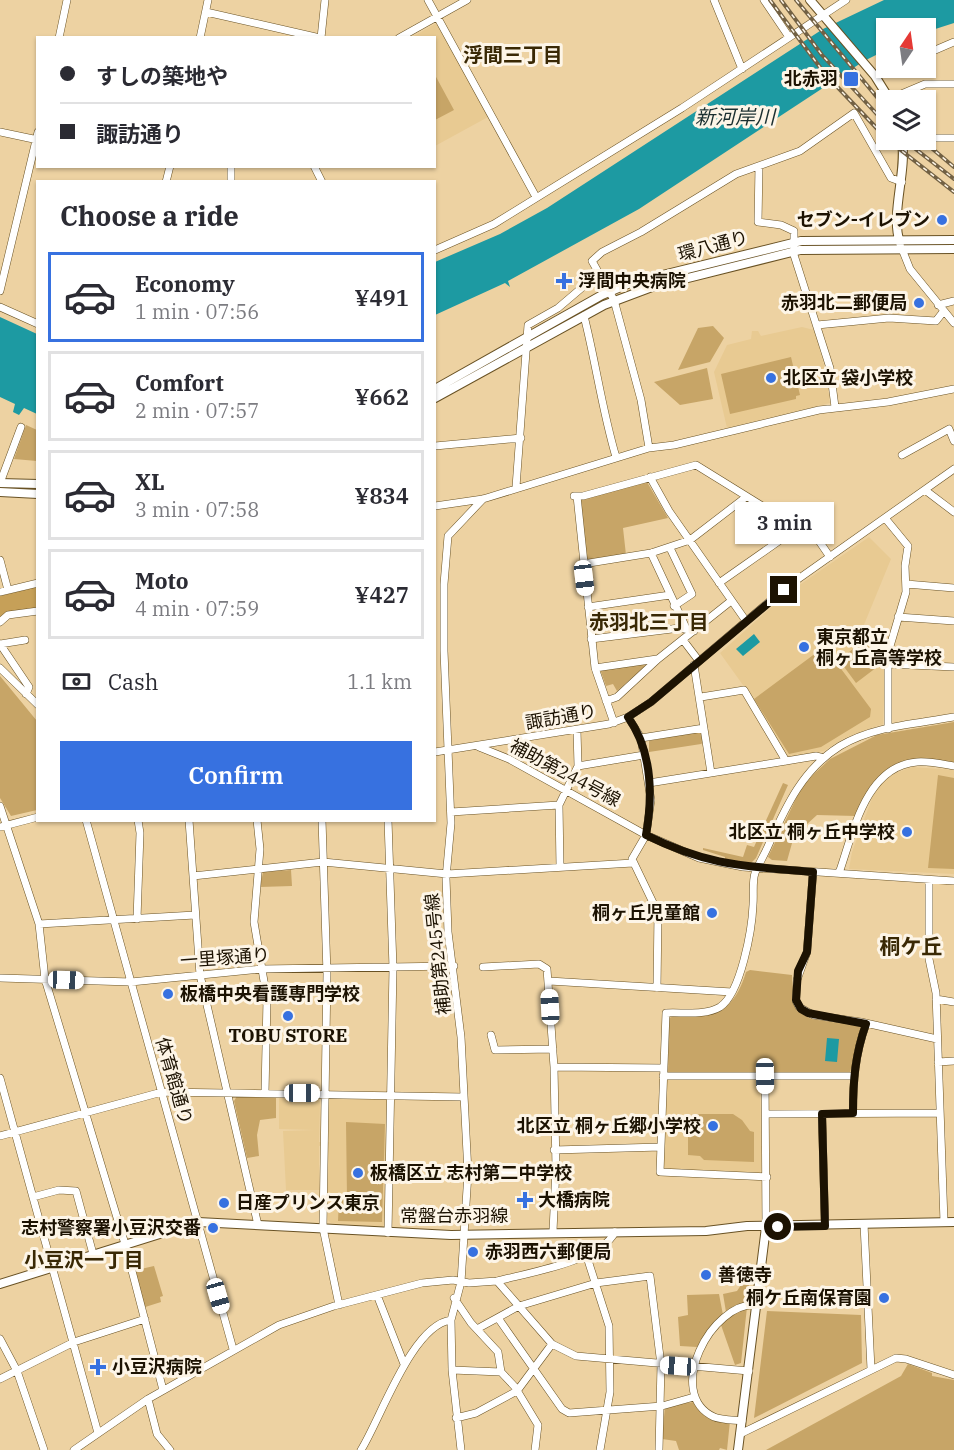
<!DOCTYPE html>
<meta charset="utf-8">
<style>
:root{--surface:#fff;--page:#f2f2f3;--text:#2b2b33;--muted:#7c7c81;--line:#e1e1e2;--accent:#3771e0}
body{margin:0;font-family:"IBM Plex Serif","Noto Sans JP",serif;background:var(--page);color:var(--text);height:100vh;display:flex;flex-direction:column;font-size:22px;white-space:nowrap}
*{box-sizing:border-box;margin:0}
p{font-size:20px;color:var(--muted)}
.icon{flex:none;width:33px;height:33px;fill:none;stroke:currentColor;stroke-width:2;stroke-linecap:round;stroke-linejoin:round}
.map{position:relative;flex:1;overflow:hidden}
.drawer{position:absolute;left:36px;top:180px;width:400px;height:642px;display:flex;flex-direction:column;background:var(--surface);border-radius:0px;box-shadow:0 2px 4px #0004}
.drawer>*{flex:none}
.banner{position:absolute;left:36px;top:36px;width:400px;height:132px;border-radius:0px;box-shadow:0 2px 4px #0004;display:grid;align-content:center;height:132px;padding:0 24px;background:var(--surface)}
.needle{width:39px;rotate:13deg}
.fabs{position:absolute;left:876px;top:18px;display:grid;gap:12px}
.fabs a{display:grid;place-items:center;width:60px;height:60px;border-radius:0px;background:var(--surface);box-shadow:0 2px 4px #0004;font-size:30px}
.end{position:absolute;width:27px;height:27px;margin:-14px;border:8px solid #1c1202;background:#fff;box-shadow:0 0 0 3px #fff}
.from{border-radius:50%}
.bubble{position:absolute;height:42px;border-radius:0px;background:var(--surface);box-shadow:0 2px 4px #0004;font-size:20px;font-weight:600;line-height:42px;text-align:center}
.car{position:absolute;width:18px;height:36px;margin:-18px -9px;border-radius:8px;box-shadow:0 0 4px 2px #0007;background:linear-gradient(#fff 24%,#345 0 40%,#fff 0 76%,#345 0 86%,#fff 0)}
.banner b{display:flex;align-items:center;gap:21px;height:57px;font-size:22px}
.banner b+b{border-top:2px solid var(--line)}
.banner i{width:15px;height:15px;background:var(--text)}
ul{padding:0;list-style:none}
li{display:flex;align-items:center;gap:18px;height:90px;margin:0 12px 9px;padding:0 12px;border:3px solid var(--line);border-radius:0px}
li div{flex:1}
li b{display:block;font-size:22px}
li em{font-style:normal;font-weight:600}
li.active{border-color:var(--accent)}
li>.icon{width:54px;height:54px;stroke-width:1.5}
h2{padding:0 24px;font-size:27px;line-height:72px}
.pay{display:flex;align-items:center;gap:15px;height:66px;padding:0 24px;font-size:22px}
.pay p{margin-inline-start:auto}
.cta{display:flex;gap:12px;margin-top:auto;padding:12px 24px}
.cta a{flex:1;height:69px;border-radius:0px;background:var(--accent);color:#fff;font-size:24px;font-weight:600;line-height:69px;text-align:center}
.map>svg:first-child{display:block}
.built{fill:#e8ca92}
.green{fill:#c7a567}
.forest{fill:#c6a058}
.water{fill:#1d9aa2}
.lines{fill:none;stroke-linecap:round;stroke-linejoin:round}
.minor-casing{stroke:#695224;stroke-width:8}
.major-casing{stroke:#695224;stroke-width:10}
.minor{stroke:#fff;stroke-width:7}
.major{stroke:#fff;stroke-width:8}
.rail-casing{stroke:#726144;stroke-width:4}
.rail{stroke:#fdf5e7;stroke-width:1.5;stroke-dasharray:4.5;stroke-linecap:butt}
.route{stroke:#1c1202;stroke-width:8}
.poi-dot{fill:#3771e0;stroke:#fdf5e7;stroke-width:2}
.labels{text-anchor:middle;stroke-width:6;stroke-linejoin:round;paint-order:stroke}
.poi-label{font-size:18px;font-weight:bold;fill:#1c1202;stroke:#fdf5e7;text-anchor:start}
.street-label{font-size:18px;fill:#1c1202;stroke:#fdf5e7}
.neighbourhood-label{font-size:20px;font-weight:bold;fill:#392804;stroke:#fdf5e7}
.water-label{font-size:20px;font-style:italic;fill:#1b2f30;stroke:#fdf5e7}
.quarter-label{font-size:21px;font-weight:bold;fill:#392804;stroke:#fdf5e7}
</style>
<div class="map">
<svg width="954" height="1450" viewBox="0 0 954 1450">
<rect width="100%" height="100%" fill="#edd2a2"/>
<path class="built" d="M 435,24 L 439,25 L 488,117 L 435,146 L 435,38 L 410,38 Z
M 802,327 L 814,330 L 826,372 L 830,403 L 727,428 L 714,372 L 727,345 L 751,339 L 752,331 L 758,331 L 761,336 Z
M 869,537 L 891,559 L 861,632 L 886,649 L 883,724 L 844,738 L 824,751 L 787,757 L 753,699 L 720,653 L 785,595 Z
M 912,767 L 954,770 L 954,874 L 849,869 L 852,852 L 874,793 L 885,777 Z
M 666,1079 L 758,1079 L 760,1082 L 761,1170 L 759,1174 L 662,1169 Z
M 317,1097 L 320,1102 L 319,1142 L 329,1142 L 329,1099 L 387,1100 L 386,1223 L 382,1227 L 331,1223 L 328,1220 L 328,1145 L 319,1146 L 319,1190 L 286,1190 L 283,1131 L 314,1130 L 279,1129 L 279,1098 Z"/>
<path class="green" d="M 435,75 L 454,110 L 435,120 Z
M 713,326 L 724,338 L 710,362 L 678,370 L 698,328 Z
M 791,357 L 800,395 L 796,396 L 796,399 L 730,414 L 721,374 Z
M 707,368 L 713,399 L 680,405 L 654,382 Z
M 26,425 L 37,430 L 37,461 L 14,459 Z
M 647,482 L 668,518 L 623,528 L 626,555 L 589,560 L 586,558 L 581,499 Z
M 863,641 L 881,657 L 881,664 L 856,683 L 839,660 Z
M 820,650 L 828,660 L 833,658 L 871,709 L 870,717 L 821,747 L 789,754 L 754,699 Z
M 644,663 L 645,666 L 617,691 L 613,684 L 606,686 L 600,669 Z
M 0,676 L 37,721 L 37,810 L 11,816 L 0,798 Z
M 954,722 L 954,763 C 897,751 879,765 856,816 L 817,815 L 794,836 L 787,861 L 772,860 L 768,857 L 803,784 L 830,759 L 877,735 Z
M 701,731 L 704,742 L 701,744 L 649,752 L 649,741 Z
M 938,775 L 954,778 L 954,869 L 928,868 Z
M 783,783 L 788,785 L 756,858 L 751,863 L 725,860 L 725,857 L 703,850 L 703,848 L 743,857 L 747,845 L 754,847 Z
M 291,870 L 292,886 L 260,887 L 263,872 Z
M 750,970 L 792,975 L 793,1003 L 797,1011 L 811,1019 L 859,1026 L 861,1029 L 850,1073 L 668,1072 L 669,1018 C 675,1015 684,1016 692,1016 C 724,1017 737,1001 746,972 Z
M 237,1096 L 276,1098 L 276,1118 L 260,1120 L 257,1135 L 259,1156 L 247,1158 L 234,1101 Z
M 692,1114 L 733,1114 L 742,1120 L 750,1131 L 754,1132 L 754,1162 L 704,1160 L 700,1156 L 688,1155 L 688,1121 Z
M 346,1122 L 385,1124 L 382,1222 L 338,1221 L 339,1198 L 347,1198 Z
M 154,1266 L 163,1296 L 160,1297 L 161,1302 L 142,1308 L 132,1271 Z
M 749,1284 L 747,1303 L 726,1312 L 723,1294 L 737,1291 L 741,1285 Z
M 719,1294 L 723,1315 L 697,1347 L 680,1346 L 678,1317 L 688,1315 L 687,1295 Z
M 747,1307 L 741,1363 L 735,1365 L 721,1325 L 728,1315 Z
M 767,1311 L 861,1315 L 862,1363 L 754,1418 Z
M 908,1364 L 932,1373 L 932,1376 L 954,1380 L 954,1450 L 766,1450 L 901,1376 Z
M 694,1402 L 699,1409 L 730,1421 L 727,1450 L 720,1448 L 719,1450 L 679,1450 L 676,1441 L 662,1439 L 665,1406 Z"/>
<path class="forest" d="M 37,587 L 37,608 L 30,608 L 3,616 L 0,627 L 0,596 Z"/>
<path class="water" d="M 884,0 L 954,0 L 954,23 L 926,32 L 926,28 L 886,28 L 886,50 L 864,61 L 639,209 L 508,281 L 510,287 L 505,283 L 435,315 L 435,262 L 500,234 L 547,208 L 823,29 Z
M 0,317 L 37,334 L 37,414 L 24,408 L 19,415 L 13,412 L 15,404 L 0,397 Z
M 754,634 L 760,642 L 743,656 L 736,649 Z
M 827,1038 L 839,1039 L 837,1062 L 825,1061 Z"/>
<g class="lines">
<defs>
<path id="minor" d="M 428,0 L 536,197
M 714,0 L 742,69
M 764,0 L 789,37
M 206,12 L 320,38
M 59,38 L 67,0
M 200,38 L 208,0
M 321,38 L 325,0
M 399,38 L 467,0
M 926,54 L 954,42
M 888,72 L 897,68
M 901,100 L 899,95 L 925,84 L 954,84
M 0,132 L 38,140
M 926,138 L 954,138
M 314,166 L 322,182
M 759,166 L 758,222 L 781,225 L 794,231 L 794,255 L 830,368 L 835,407
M 166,182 L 170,166
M 231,182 L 231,166
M 902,249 L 910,269 L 954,323
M 435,250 L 494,224 L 682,108 L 846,0
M 0,291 L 38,132
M 938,305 L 954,301
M 0,307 L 38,324
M 584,316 C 596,363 602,410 616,457
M 817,325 L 889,318 L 936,321 L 943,312
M 435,446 L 521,438
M 649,448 L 641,400 L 614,300 L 592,261 L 602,252 L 641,232 L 736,174 L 800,151 L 854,113 L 891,178 L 902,182
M 902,455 L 949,429 L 954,441
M 650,477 L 669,511 L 746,621
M 0,483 L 21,427
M 516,487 L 528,325 L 558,308 L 598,274
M 925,490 L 954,512
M 574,496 L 583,496 L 696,465 L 764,507 L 806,522 L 830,557
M 577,496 L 595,668 L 614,723
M 435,506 L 483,499 L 649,448 L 674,445 L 819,410 L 888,402 L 954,389
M 885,518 L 908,546 L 905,566 L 906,592 L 888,653 L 888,729
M 670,548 L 692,594 L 674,606
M 651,553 L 687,630
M 0,560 L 8,590
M 583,564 L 651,553 L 690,540 L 746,497
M 719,583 L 806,522
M 906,584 L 954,588
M 0,592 L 38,583
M 588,607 L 670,595
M 898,617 L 954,621
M 0,622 L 8,615 L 38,611
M 591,639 L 680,628 L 694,631
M 683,640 L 699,661
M 0,644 L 29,687 L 26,694
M 0,644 L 25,640
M 888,664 L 954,667
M 694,665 L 711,773
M 0,668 L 38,705
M 595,668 L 657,659
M 701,697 L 744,690 L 786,761
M 606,701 L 617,697 L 658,659 L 731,601
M 628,717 L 641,738 L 651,800 L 646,835 L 632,859 L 658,913 L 657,988
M 641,738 L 704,728
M 479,747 L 509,759 L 646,835 L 699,858 L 743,867 L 954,881
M 435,752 L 609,724 L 628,717 L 651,702 L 784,589 L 954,469
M 578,766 L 644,755
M 649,783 L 786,761 L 816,756 L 824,758
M 0,806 L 39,924 L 45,979 L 125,1244 L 163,1390
M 451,812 L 559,805
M 86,820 L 233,1349
M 189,820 L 200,975 L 258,1225
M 257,820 L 260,849 L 254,922 L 267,999 L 265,1093
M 322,820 L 327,974 L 323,1228 L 339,1305
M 0,827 L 38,817
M 560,867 L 559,805 L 578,766 L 577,730
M 813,872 L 807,952 L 797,980 L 796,1001 L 799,1007 L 813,1015 L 861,1022 L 937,1039
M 839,873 C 853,834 865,766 917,762 C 929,761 942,764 954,766
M 193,876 L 323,862 L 447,874 L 633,863
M 929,880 L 929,959 L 936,993 L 944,1222
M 137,919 L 140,833 L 138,820
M 39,924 L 195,915
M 483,967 L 539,964 L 547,969 L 554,1067 L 556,1168 L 553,1231
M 0,978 L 131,982 L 262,969 L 454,966
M 549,981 L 732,992
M 936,999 L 954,1002
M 491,1035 L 495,1050 L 553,1049
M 938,1062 L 954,1061
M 554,1067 L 664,1068
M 663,1076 L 852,1076
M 765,1076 L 766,1227
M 0,1078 L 98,1433
M 853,1113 C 853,1081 855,1055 866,1024
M 766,1114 L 940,1113
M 822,1114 L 825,1226
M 0,1136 L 162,1092 L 463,1097
M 554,1150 L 661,1147
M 468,1173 L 556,1173
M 767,1177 L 660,1172 L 666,1013 C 682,1012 705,1016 720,1007 C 741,993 752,929 753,905 C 754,895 752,882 755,873 C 759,863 765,854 769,844 C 786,806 803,769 840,746 C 873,726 916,724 954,717
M 33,1197 L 59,1190 L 76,1191 L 93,1254
M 864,1224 L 871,1369
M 388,1233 L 393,968 L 388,820
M 586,1254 L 609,1326 L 610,1392 L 600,1450
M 497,1281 C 528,1273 601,1261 615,1232
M 377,1295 L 404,1364
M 454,1298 L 471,1323 L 498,1352 L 501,1372 L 515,1387 L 538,1425 L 535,1450
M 498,1318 L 562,1409 L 569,1413 L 662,1406 L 694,1397
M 477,1329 L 519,1306 L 596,1283 L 650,1276 L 661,1365 L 659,1450
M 0,1339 L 17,1371 L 44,1450
M 452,1370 L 501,1372
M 0,1379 L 74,1342 L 145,1319
M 148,1399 L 157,1434 L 170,1450
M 456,1418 L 476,1413 L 517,1391 L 552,1344
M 742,1421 C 733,1420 722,1420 714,1417 C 664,1394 711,1301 757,1305
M 740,1434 L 896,1358 L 906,1359 L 954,1375
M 74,1450 L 148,1399 L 279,1325 L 334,1306 L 422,1283 L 453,1280 L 469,1283 L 497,1281 L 552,1344 L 576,1356 L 749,1371
M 361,1450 C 381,1418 412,1325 451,1320
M 461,1450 L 452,1370 L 451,1320 L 461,1282 L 468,1173 L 461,1037 L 448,932 L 446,878 L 451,823 L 444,651 L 444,584 L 448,536 L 483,499"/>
<path id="major" d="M 810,0 L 875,76 L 890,100
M 900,243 C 890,214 907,173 902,140
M 435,389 L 602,295 L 630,283 L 801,241 L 954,240
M 435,398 L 604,305 L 652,287 L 800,250 L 954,249
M 0,483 L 38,484
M 0,492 L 38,494
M 0,1284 L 198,1222 L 451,1235 L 706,1231 L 747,1226 L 954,1222
M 738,1450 L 766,1227"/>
</defs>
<use href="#minor" class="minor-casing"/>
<use href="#major" class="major-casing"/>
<use href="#minor" class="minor"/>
<use href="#major" class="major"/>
<defs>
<path id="rail" d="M 770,0 L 825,74 L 886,138
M 781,0 L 822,55 L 886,124
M 796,0 L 886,108
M 888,140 L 954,192
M 904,140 L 954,179
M 922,140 L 954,167"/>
</defs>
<use href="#rail" class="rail-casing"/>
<use href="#rail" class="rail"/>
</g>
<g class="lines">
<path class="route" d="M 778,1227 L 825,1226 L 822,1114 L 853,1113 C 853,1081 855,1055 866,1024 L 808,1013 L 801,1009 L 796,1000 L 798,971 L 807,952 L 813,872 C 745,866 708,866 646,835 C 653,795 652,751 628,717 L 651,702 L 784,590"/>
</g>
<g class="poi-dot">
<rect x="843" y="71" width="16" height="16" rx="3"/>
<circle cx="942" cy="220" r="6"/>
<path d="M561 272h6v6h6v6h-6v6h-6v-6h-6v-6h6z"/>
<circle cx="919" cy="303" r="6"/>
<circle cx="771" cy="378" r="6"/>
<circle cx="804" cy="647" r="6"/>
<circle cx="907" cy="832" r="6"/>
<circle cx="712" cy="913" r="6"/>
<circle cx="168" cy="994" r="6"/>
<circle cx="288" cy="1016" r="6"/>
<circle cx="713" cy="1126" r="6"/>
<circle cx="358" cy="1173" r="6"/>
<path d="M522 1191h6v6h6v6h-6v6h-6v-6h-6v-6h6z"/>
<circle cx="224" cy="1203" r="6"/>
<circle cx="213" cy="1228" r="6"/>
<circle cx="473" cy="1252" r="6"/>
<circle cx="706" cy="1275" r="6"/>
<circle cx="884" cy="1298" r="6"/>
<path d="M95 1358h6v6h6v6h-6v6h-6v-6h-6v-6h6z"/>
</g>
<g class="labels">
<g class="poi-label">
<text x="838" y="85" text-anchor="end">北赤羽</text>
<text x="930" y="226" text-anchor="end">セブン-イレブン</text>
<text x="578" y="287">浮間中央病院</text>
<text x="907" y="309" text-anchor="end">赤羽北二郵便局</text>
<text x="783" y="384">北区立 袋小学校</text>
<text x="816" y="643">東京都立<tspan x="816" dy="21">桐ヶ丘高等学校</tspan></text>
<text x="895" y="838" text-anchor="end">北区立 桐ヶ丘中学校</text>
<text x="700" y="919" text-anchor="end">桐ヶ丘児童館</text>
<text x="180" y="1000">板橋中央看護専門学校</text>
<text x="288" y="1042" text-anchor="middle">TOBU STORE</text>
<text x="701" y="1132" text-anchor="end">北区立 桐ヶ丘郷小学校</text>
<text x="370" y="1179">板橋区立 志村第二中学校</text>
<text x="538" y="1206">大橋病院</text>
<text x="236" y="1209">日産プリンス東京</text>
<text x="201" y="1234" text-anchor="end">志村警察署小豆沢交番</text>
<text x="485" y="1258">赤羽西六郵便局</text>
<text x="718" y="1281">善徳寺</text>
<text x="872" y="1304" text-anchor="end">桐ケ丘南保育園</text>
<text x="112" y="1373">小豆沢病院</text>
</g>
<g class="street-label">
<text transform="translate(713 246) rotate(-15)" y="6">環八通り</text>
<text transform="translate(561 717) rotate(-10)" y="6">諏訪通り</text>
<text transform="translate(565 773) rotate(28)" y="6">補助第244号線</text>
<text transform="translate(438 954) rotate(-96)" y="6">補助第245号線</text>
<text transform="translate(225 958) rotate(-4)" y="6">一里塚通り</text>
<text transform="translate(174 1081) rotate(74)" y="6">体育館通り</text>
<text x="454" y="1222">常盤台赤羽線</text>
</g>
<g class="neighbourhood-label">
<text x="513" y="62">浮間三丁目</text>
<text x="649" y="629">赤羽北三丁目</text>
<text x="84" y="1267">小豆沢一丁目</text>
</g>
<g class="water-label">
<text x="735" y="124">新河岸川</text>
</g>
<g class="quarter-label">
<text x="911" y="954">桐ケ丘</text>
</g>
</g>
</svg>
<div class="fabs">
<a><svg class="needle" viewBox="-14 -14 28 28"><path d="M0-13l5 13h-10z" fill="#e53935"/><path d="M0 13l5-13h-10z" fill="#7c7c81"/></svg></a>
<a><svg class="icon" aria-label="layers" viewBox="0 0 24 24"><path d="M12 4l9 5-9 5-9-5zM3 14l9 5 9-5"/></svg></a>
</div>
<i class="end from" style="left:778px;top:1227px"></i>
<i class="end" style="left:784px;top:590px"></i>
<div class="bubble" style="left:735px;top:502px;width:99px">3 min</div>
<i class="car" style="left:584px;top:578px;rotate:173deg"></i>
<i class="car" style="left:66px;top:980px;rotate:92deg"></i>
<i class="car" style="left:550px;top:1007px;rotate:357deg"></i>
<i class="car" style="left:765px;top:1076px;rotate:179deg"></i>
<i class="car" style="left:302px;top:1093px;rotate:90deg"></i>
<i class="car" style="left:218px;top:1296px;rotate:164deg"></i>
<i class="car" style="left:678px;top:1366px;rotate:274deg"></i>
<div class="banner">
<b><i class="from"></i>すしの築地や</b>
<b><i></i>諏訪通り</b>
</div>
<section class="drawer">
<h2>Choose a ride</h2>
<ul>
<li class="active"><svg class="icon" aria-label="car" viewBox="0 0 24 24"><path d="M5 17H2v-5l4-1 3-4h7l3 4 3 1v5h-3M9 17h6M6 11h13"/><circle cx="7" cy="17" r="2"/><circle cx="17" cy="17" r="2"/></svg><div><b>Economy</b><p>1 min · 07:56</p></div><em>¥491</em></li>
<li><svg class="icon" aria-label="car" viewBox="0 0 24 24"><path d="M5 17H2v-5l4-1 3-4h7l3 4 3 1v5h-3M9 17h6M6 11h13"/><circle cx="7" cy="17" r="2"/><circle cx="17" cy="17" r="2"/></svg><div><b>Comfort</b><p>2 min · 07:57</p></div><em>¥662</em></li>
<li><svg class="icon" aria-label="car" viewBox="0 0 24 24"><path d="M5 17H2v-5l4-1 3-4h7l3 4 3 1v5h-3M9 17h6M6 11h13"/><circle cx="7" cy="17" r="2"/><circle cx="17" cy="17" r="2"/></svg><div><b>XL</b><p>3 min · 07:58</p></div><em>¥834</em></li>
<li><svg class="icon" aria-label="car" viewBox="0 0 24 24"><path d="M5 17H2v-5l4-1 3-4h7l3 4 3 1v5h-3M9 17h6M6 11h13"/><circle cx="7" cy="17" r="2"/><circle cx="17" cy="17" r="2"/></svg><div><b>Moto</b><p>4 min · 07:59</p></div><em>¥427</em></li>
</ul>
<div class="pay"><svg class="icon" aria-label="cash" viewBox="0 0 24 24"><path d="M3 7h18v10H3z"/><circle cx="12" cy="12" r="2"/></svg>Cash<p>1.1 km</p></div>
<div class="cta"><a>Confirm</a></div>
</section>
</div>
